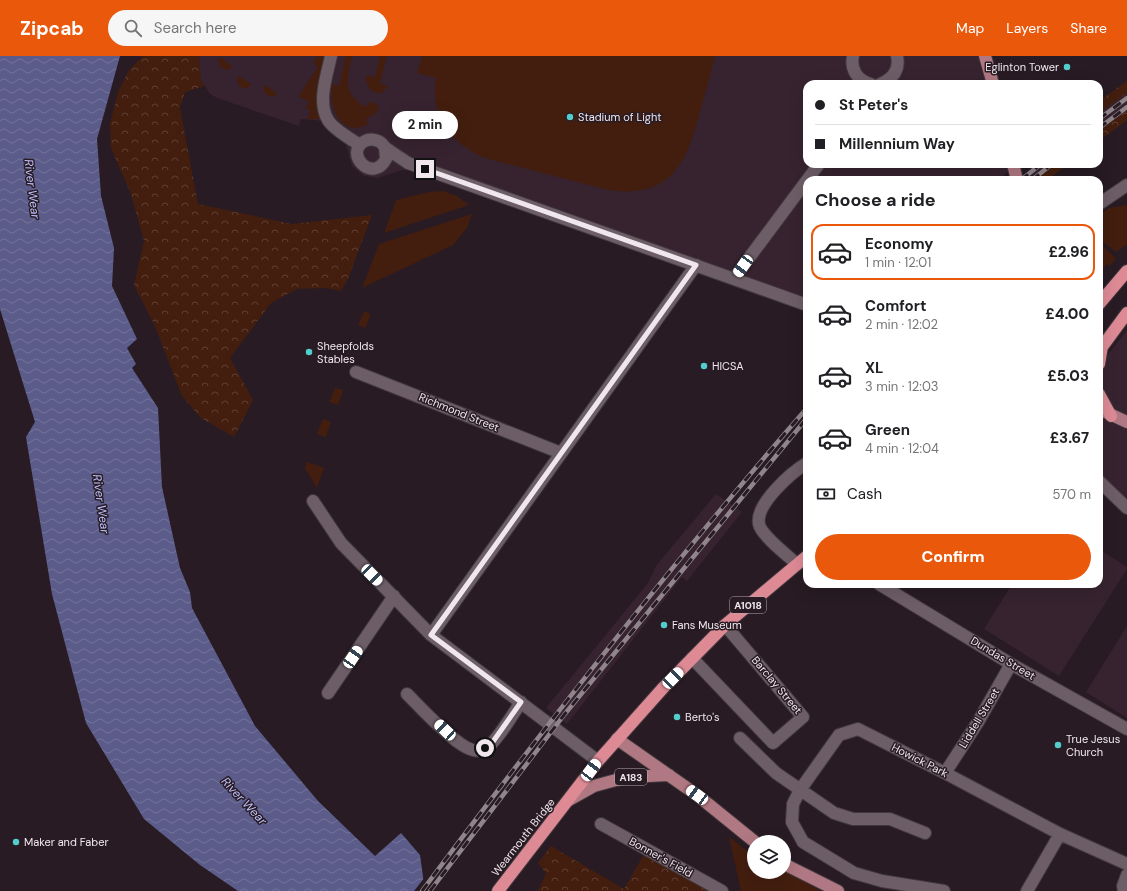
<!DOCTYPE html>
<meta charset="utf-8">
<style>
:root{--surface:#fff;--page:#f6f6f6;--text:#202124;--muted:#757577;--line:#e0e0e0;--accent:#ea580c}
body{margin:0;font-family:"DM Sans",sans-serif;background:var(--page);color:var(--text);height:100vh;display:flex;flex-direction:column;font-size:15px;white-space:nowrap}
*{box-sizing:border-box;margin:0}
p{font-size:13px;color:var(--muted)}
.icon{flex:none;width:22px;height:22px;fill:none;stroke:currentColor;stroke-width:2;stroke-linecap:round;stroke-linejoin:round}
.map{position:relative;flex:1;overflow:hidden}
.sheet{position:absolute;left:803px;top:120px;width:300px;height:412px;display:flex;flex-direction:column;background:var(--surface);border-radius:12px;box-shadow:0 4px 16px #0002}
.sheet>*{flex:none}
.top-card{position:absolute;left:803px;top:24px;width:300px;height:88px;border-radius:12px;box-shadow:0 4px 16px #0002;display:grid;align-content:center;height:88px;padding:0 12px;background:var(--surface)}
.tools{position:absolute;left:747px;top:779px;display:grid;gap:8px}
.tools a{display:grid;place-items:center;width:44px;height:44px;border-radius:50%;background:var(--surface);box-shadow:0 4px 16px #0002;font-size:20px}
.end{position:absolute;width:18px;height:18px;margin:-9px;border:5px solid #f0e7ec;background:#111;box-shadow:0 0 0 2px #111}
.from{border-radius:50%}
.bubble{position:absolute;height:28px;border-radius:14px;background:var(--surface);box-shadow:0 4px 16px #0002;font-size:13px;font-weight:800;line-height:28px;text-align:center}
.car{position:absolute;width:12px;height:24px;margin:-12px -6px;border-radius:5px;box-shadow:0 0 3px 1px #0007;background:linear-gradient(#fff 24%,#345 0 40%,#fff 0 76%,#345 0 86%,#fff 0)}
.top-card b{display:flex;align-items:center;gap:14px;height:38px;font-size:15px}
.top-card b+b{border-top:1px solid var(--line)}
.top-card i{width:10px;height:10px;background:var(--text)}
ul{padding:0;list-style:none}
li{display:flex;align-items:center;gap:12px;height:56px;margin:0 8px 6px;padding:0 4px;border:2px solid transparent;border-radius:12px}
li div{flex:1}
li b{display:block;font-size:15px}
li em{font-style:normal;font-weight:800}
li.current{border-color:var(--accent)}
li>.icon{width:36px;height:36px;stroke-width:1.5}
h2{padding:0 12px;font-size:18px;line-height:48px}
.pay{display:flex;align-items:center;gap:10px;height:44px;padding:0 12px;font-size:15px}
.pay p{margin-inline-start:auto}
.primary-button{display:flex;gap:8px;margin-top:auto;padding:8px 12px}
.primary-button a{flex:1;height:46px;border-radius:24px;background:var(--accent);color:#fff;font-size:16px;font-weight:800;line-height:46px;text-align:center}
header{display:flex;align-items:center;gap:24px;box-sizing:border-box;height:56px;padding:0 20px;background:var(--accent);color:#fff}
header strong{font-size:19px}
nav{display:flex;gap:22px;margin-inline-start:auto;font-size:14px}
.search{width:280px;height:36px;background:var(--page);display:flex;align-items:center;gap:10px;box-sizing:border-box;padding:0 14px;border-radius:22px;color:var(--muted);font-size:15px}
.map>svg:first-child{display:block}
.built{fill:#36232f}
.grass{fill:#431e0f}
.forest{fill:url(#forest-crowns)}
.water{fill:url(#water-waves)}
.pier{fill:#281b23}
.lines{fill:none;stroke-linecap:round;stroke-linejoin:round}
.street-casing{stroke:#41383d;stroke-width:14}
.primary-casing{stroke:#41383d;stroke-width:14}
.highway-casing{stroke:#41383d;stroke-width:14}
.street{stroke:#6d5d66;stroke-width:12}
.primary{stroke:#b07882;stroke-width:12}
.highway{stroke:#dd8a95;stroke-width:12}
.rail-casing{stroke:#90858b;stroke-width:4.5}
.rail{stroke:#281b23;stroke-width:3;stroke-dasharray:9;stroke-linecap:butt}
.route{stroke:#f0e7ec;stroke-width:5}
.poi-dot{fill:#53cdcb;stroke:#281b23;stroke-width:1.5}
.labels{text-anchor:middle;stroke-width:3;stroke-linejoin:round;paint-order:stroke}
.shield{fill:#281b23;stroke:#b4aab0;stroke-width:1}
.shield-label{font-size:10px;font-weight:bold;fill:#f0e7ec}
.poi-label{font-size:11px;fill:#f0e7ec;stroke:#281b23;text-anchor:start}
.street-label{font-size:11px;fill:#f0e7ec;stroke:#281b23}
.water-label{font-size:12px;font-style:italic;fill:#bec1fc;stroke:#281b23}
</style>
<header>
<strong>Zipcab</strong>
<div class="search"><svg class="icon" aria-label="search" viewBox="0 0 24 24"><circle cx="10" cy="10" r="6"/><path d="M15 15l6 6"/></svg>Search here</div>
<nav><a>Map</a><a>Layers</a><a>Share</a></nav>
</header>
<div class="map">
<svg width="1127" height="835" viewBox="0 0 1127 835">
<defs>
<pattern id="forest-crowns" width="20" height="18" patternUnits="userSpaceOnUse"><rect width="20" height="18" fill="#431e0f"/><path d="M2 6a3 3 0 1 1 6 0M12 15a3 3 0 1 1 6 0" fill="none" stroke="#5e3f32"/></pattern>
<pattern id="water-waves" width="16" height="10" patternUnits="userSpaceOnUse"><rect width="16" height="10" fill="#5b5c8a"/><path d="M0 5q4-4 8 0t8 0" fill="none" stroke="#73739b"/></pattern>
</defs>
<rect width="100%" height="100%" fill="#281b23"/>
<path class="built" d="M 199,0 L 979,0 L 987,28 L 807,28 L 807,108 L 1008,108 L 1009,114 L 1003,120 L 1004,124 L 807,124 L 807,255 L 723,223 L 412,113 L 402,114 L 378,122 L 364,120 L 352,110 L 345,86 L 324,65 L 301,63 L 299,70 L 217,42 L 210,38 L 201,24 Z
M 1127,25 L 1127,64 L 1099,85 L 1099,45 Z
M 1029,108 L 1068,108 L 1047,124 L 1034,124 Z
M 1127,274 L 1127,444 L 1099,417 L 1099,305 L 1105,302 Z
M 716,438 L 742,456 L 687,525 L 682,521 L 567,668 L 546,652 L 648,527 L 656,510 Z
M 1099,493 L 1127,511 L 1127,513 L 1059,620 L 984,573 L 1012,528 L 1099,528 Z
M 1127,570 L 1127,662 L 1086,636 Z"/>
<path class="grass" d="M 318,0 L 326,2 L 324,63 L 307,63 L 311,55 L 306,52 L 309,45 L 298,41 L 318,11 L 313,6 Z
M 346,0 L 352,0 C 347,22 342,39 366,51 L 369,46 L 375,47 L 379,52 L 377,56 L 366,63 L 368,68 C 341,83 328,51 332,28 L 339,30 Z
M 380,0 L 387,0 L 380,27 L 388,31 L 380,38 L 370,34 L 366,25 L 366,19 L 375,21 Z
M 422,0 L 715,0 C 710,19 705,38 700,56 C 686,109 670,143 608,134 L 485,102 C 451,87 430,61 436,22 L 417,17 Z
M 220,1 L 233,11 L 227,14 L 220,11 L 218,5 Z
M 239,20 L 252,29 L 245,33 L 239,30 L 237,23 Z
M 265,29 L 278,38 L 272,41 L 267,39 L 263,34 Z
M 443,135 L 457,140 L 469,149 L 384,177 L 396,144 L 429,136 Z
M 1127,149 L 1127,188 L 1116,196 L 1099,183 L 1099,159 L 1109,152 Z
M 472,158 L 467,172 L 453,189 L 362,232 L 379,188 Z
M 1099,187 L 1116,202 L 1110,210 L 1107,208 L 1101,215 L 1103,218 L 1099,223 Z
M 364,255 L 371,258 L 365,272 L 358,269 Z
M 335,332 L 343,334 L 338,349 L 329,346 Z
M 323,363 L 331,366 L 326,381 L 317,378 Z
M 307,406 L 324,412 L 317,432 L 305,412 Z
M 729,781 L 754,800 L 754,816 L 784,816 L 784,814 L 820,835 L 741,835 Z"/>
<path class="forest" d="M 143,0 L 199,0 L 201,24 L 205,30 L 185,36 L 180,52 L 198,148 L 292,168 L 372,159 L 348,223 L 341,235 L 325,232 L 297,233 L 271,247 L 230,302 L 253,344 L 234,381 L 201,362 L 182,340 L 154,268 L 134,229 L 144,185 L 131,138 L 111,92 L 110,68 L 118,36 L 129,14 Z
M 1127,25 L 1127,37 L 1099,57 L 1099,45 Z
M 1127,54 L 1127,64 L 1099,85 L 1099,75 Z
M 1055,108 L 1068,108 L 1047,124 L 1034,124 Z
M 551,790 L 624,833 L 647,793 L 722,835 L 538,835 L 546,817 L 538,807 Z"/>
<path class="water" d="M 0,0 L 120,0 L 97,83 L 101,140 L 114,192 L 112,230 L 137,283 L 127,292 L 136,308 L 132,312 L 158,352 L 162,431 L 180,512 L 190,536 L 192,552 L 255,670 L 318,745 L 375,800 L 401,777 L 420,799 L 425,835 L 238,835 L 200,809 L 144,763 L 86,667 L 52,538 L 26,381 L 35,366 L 0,253 Z"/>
<path class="pier" d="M 425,821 L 427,835 L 414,835 Z"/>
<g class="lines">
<defs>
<path id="street" d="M 331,0 C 327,19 317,46 328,64 C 333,73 352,84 360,89
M 853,0 C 850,14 858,25 871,28
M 880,28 C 893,23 900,14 897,0
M 385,92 L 386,103 C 372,129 343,96 365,85 C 369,83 373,83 378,85 C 382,86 383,90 387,93 C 394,98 401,102 408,107 L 807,249
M 1099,148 L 1127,129
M 734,222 L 819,108
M 356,316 L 561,397
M 1099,425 L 1127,452
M 313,445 L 341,487 L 431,579 L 598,705
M 797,508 C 788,500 761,479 759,468 C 755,448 792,416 807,407
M 879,528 L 1011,608 L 1127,673
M 431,579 L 696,209
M 692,602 L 773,687 L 803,661 L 725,569
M 328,637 L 394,540
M 407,638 C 421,652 453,687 470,693 C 474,695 480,695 485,693 C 496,687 513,658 521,646
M 740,682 L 776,717 L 834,757 L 853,763 L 890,763 L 925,777
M 945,717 L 978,666 L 1011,608
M 601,768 L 722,835
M 944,835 L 882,825 L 854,817 L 803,786 L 792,766 L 793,748 L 800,734 L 839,679 L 858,673 L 945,717 L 1060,778 L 1127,808
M 1027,835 L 1060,778
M 1124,835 L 1123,830 L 1127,819"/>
<path id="primary" d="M 985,0 L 993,28
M 1013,108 L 1017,124
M 1099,353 L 1127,366
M 617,683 L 697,739 L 755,786
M 569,744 L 594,730 L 627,721 L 669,719
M 784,808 L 838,835"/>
<path id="highway" d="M 1099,248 L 1127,215
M 1099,295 L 1127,257
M 1099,308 L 1102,290
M 1099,338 L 1111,360
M 498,835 L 598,705 L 663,632 L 725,569 L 807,500"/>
</defs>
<use href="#street" class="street-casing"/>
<use href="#primary" class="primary-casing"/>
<use href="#highway" class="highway-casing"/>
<use href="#street" class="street"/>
<use href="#primary" class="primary"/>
<use href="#highway" class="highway"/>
<defs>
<path id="rail" d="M 1099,63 L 1127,42
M 1099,72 L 1127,51
M 1021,124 L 1041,108
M 1032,124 L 1052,108
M 422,835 C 545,670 672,507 807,352
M 430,835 L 564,659 L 807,362"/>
</defs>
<use href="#rail" class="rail-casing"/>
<use href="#rail" class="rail"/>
</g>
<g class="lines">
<path class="route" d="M 425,113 L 696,209 L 431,579 L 521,646 L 492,687 L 485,692"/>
</g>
<g class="poi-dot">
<circle cx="1067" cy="11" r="4"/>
<circle cx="570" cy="61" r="4"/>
<circle cx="309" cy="296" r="4"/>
<circle cx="704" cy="310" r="4"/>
<circle cx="664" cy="569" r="4"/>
<circle cx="677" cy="661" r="4"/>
<circle cx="1058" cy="689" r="4"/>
<circle cx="16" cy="786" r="4"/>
</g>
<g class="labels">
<g class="shield">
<rect x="730" y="541" width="36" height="16" rx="3"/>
<rect x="615" y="713" width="32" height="16" rx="3"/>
</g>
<g class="shield-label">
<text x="748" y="553">A1018</text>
<text x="631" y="725">A183</text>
</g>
<g class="poi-label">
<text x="1059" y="15" text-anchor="end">Eglinton Tower</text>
<text x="578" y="65">Stadium of Light</text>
<text x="317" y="294">Sheepfolds<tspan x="317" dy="13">Stables</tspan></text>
<text x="712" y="314">HICSA</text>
<text x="672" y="573">Fans Museum</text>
<text x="685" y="665">Berto's</text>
<text x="1066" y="687">True Jesus<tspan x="1066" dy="13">Church</tspan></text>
<text x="24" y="790">Maker and Faber</text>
</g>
<g class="street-label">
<text transform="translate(459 356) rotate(22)" y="4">Richmond Street</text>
<text transform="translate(1003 602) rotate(31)" y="4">Dundas Street</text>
<text transform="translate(777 629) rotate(50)" y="4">Barclay Street</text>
<text transform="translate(979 662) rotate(-59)" y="4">Liddell Street</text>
<text transform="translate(920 704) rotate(27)" y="4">Howick Park</text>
<text transform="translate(523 781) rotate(-52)" y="4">Wearmouth Bridge</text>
<text transform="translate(661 801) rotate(29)" y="4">Bonner's Field</text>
</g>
<g class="water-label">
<text transform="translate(32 133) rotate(83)" y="4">River Wear</text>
<text transform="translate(101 448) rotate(82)" y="4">River Wear</text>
<text transform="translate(244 745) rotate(47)" y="4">River Wear</text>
</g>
</g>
</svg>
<div class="tools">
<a><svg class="icon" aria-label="layers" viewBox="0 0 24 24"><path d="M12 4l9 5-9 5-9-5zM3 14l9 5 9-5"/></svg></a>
</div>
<i class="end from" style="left:485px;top:692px"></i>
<i class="end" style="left:425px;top:113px"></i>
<div class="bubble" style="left:392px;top:55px;width:66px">2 min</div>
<i class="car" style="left:743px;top:210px;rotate:216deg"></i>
<i class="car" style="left:372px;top:519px;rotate:135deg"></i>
<i class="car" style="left:353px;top:601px;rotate:34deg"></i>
<i class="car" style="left:673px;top:622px;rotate:44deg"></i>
<i class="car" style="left:445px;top:674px;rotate:313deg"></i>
<i class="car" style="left:591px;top:714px;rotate:37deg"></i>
<i class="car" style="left:697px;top:739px;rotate:306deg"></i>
<div class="top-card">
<b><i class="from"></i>St Peter's</b>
<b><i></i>Millennium Way</b>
</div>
<section class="sheet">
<h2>Choose a ride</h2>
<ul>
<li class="current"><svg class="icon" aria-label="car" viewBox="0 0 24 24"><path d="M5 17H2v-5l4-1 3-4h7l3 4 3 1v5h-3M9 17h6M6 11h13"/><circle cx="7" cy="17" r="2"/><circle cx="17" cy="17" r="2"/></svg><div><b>Economy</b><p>1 min · 12:01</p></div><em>£2.96</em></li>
<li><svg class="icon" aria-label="car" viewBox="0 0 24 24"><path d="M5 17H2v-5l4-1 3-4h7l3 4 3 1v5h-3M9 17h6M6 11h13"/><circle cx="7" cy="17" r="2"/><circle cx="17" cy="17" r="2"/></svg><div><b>Comfort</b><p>2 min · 12:02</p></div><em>£4.00</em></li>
<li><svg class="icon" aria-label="car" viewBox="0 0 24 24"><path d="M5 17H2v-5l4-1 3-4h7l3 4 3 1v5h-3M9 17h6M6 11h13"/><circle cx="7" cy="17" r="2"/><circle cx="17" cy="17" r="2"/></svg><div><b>XL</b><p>3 min · 12:03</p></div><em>£5.03</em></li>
<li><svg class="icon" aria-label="car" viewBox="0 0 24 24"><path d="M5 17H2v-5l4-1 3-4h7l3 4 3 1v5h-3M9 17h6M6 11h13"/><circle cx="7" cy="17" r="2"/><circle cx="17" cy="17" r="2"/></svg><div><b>Green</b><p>4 min · 12:04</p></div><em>£3.67</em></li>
</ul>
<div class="pay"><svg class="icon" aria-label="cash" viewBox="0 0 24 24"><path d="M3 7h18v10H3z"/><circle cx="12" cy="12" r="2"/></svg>Cash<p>570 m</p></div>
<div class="primary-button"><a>Confirm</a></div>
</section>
</div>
